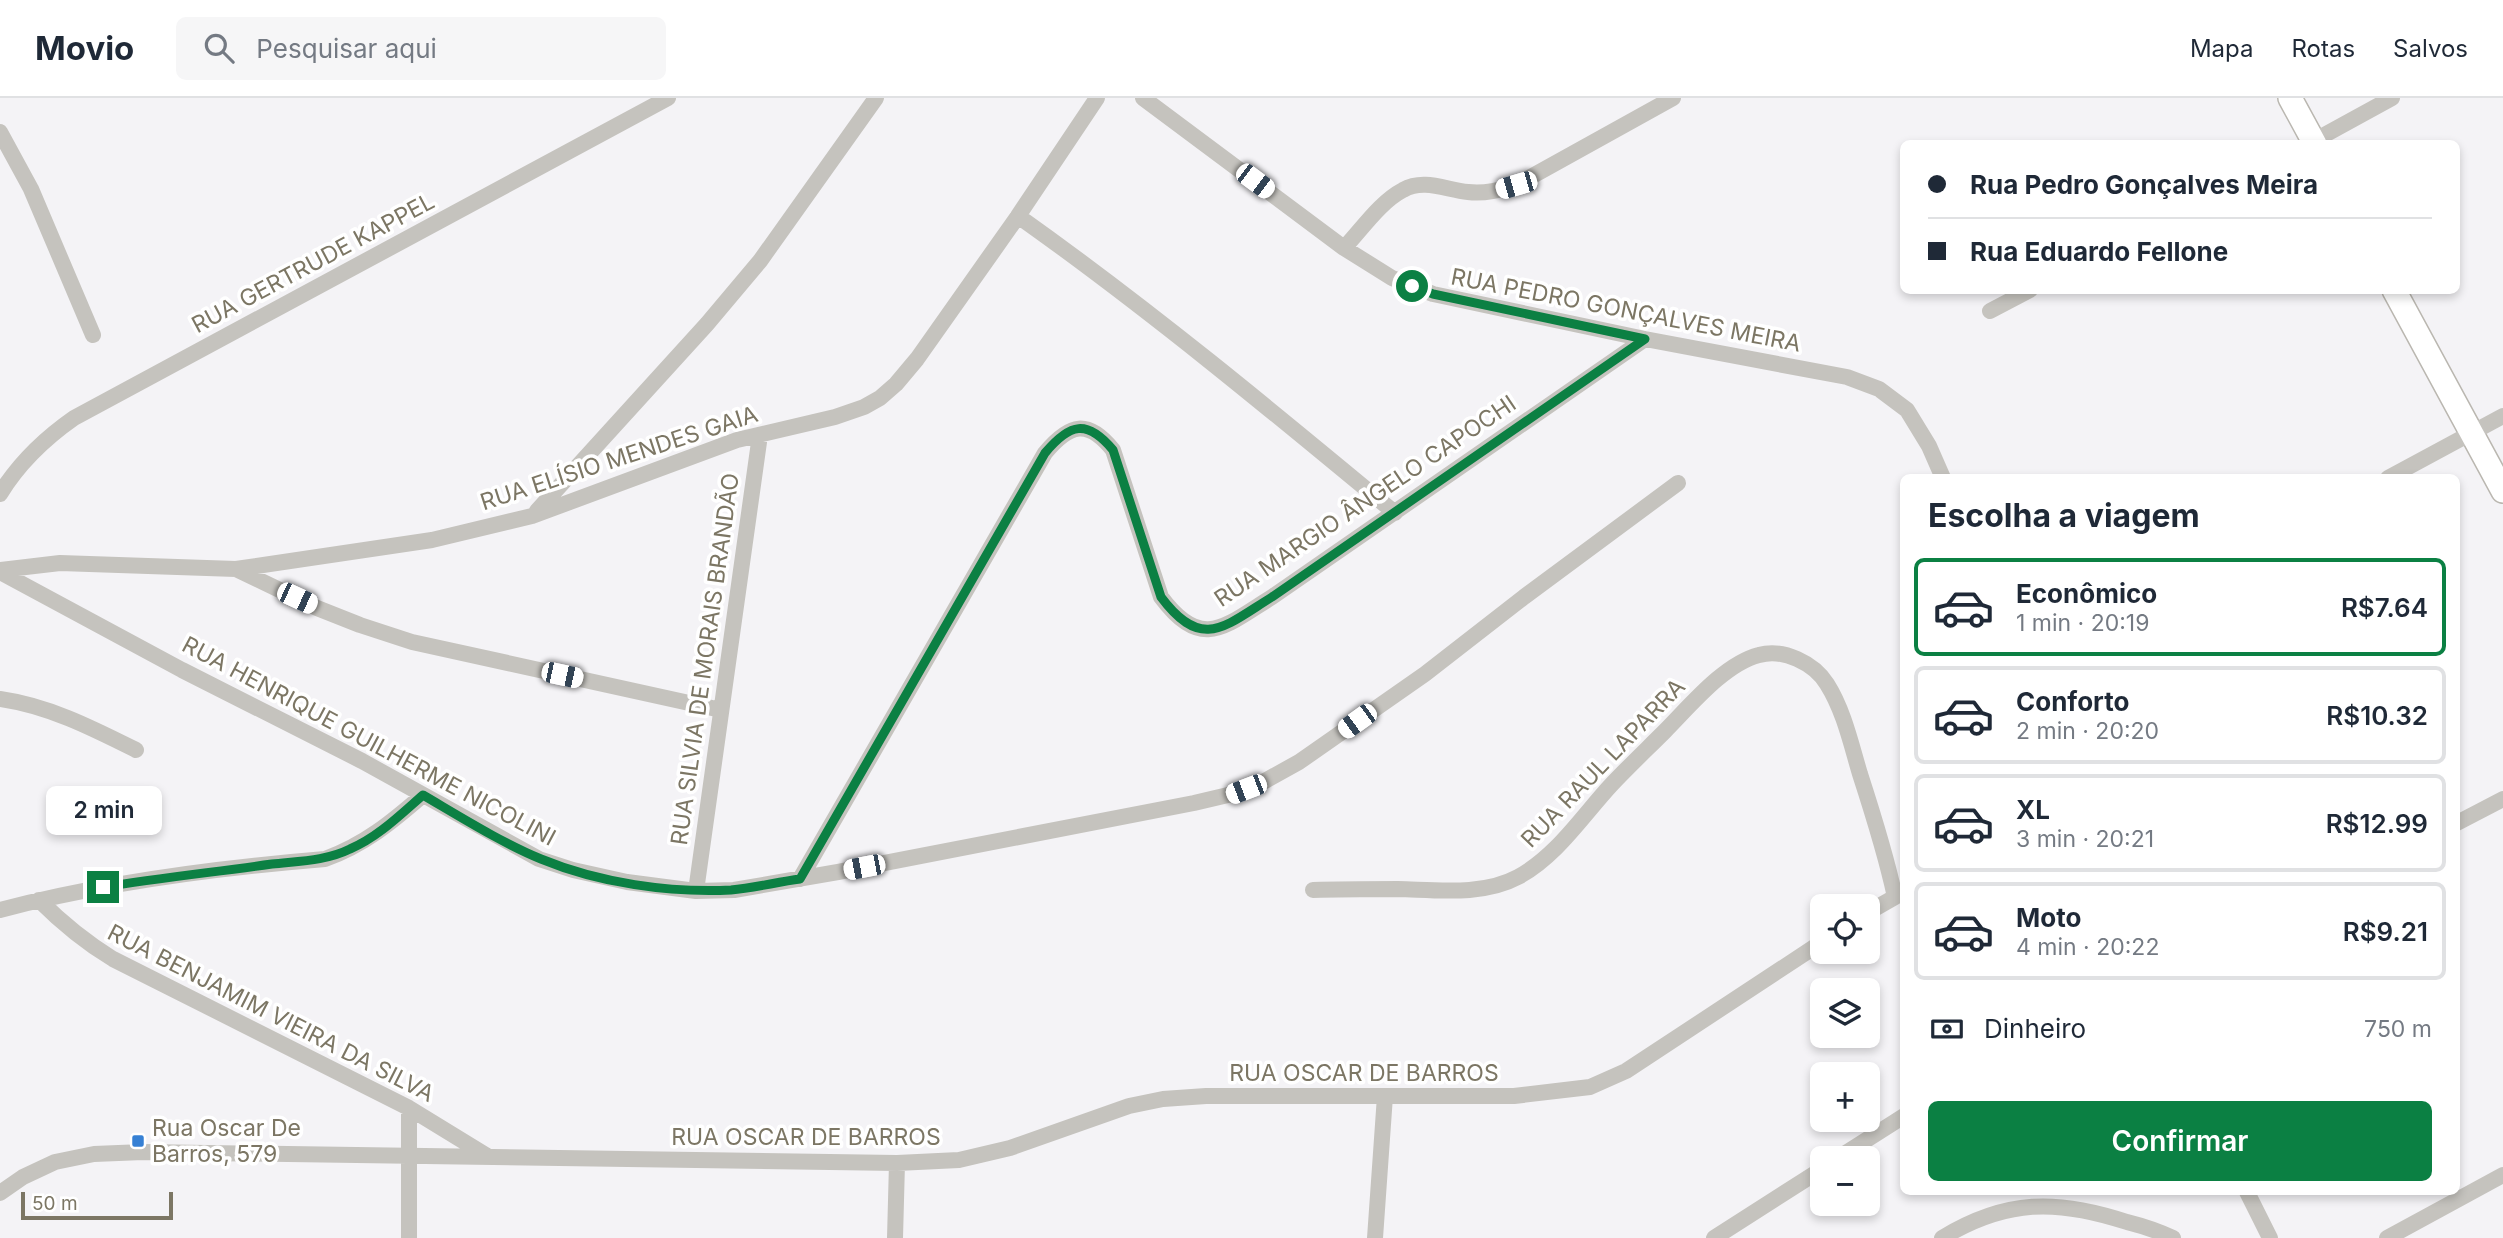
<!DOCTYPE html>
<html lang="pt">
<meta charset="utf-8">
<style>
:root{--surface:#fff;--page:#f6f6f7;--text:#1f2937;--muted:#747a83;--line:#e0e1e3;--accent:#0b8043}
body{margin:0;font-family:Inter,sans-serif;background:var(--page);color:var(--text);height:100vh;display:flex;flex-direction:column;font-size:26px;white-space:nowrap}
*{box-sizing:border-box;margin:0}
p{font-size:23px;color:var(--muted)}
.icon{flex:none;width:38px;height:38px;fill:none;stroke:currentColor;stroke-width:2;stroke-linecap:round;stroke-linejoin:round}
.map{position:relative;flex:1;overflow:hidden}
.drawer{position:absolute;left:1900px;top:376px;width:560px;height:721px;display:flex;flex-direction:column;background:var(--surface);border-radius:10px;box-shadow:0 4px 10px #0003}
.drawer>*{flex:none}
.guide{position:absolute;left:1900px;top:42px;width:560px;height:154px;border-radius:10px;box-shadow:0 4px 10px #0003;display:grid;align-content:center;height:154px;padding:0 28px;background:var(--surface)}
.controls{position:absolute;left:1810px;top:796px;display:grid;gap:14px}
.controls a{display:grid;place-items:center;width:70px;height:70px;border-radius:10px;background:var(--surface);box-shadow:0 4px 10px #0003;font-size:35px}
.scale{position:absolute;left:21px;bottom:18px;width:152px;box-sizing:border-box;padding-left:7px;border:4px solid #7c7664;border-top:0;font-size:19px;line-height:24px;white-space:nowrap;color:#7c7664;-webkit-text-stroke:5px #fff;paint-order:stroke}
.end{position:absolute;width:32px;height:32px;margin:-16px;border:9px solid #0b8043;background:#fff;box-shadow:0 0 0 4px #fff}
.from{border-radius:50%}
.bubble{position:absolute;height:49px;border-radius:10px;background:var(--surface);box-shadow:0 4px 10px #0003;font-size:23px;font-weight:600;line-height:49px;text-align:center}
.car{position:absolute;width:21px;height:42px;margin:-21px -10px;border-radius:9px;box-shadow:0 0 5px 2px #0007;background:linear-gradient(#fff 24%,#345 0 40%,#fff 0 76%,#345 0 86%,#fff 0)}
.guide b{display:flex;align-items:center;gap:24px;height:66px;font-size:26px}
.guide b+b{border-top:2px solid var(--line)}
.guide i{width:18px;height:18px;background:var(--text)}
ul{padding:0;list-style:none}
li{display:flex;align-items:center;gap:21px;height:98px;margin:0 14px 10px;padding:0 14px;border:4px solid var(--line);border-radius:10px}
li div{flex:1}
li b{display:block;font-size:26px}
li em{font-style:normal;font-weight:600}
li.selected{border-color:var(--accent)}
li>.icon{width:63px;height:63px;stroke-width:1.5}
h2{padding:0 28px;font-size:32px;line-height:84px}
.pay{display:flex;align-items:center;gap:18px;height:77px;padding:0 28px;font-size:26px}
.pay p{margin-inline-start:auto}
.cta{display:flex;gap:14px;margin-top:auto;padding:14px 28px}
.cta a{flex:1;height:80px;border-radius:10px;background:var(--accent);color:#fff;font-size:28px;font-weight:600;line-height:80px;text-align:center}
header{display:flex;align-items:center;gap:42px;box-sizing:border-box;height:98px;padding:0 35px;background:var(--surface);border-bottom:2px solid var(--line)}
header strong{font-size:33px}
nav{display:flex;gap:38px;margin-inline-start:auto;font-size:24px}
.search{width:490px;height:63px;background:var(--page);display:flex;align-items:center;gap:18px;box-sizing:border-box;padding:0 24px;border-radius:10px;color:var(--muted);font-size:26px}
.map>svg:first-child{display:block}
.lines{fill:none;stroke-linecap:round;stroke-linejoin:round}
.secondary-casing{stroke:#bab7b0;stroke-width:26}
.minor{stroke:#c5c3be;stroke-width:16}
.secondary{stroke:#fff;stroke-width:23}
.route{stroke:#0b8043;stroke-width:9}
.poi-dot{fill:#3680d4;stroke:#fff;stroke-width:2.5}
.labels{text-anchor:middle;stroke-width:7;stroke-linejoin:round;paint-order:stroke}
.street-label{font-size:23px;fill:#7c7664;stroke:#fff}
.poi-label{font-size:23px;fill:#7c7664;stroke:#fff;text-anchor:start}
</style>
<header>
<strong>Movio</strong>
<div class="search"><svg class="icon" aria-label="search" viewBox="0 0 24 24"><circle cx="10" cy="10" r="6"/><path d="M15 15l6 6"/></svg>Pesquisar aqui</div>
<nav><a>Mapa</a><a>Rotas</a><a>Salvos</a></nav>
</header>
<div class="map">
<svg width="2503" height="1140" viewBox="0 0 2503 1140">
<rect width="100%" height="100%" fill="#f4f3f6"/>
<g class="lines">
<defs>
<path id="secondary" d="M 2290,0 L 2315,46
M 2394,192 L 2503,393"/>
</defs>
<use href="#secondary" class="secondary-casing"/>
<path class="minor" d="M 1143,0 L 1344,150 L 1392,180 L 1433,196 L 1645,241 L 1847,279 L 1879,291 L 1907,312 L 1929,348 L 1943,380
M 0,34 L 31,91 L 93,237
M 2308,46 L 2392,0
M 1018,118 C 1149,211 1272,313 1395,415
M 1344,150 C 1362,131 1380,104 1403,92 C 1424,80 1446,92 1468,94 C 1485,96 1500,92 1516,87 L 1673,0
M 1990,213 L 2030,192
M 2388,380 L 2503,318
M 0,396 C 19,365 44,341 74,320 L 668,0
M 537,413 L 707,226 L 760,163 L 876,0
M 236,471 L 317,510 L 360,527 L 412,544 L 721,612
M 0,472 L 60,465 L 236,471 L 432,442 L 532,418 L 737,342 L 835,319 L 864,309 L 880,300 L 896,286 L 917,261 L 1018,118 L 1097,0
M 0,474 L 182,572 L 362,663 L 539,761 L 573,772 L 627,784 L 696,793 L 734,792 L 838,774 L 1194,705 L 1228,697 L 1263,684 L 1299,664 L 1425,576 L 1524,499 L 1678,385
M 0,601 C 49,608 92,630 136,652
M 2457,725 L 2503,701
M 800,781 L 1045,355 C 1070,325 1088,321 1113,352 L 1161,499 C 1202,554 1225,528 1272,499 L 1645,241
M 1313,792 C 1342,791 1370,791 1398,791 C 1437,792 1483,798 1518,779 C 1557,758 1583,717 1612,686 C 1629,668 1647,651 1665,633 C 1690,608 1724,566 1759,557 C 1783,550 1814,565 1827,586 C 1844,613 1851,646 1860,676 C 1873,716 1886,757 1895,799 L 1867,815
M 696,793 L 760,337
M 39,802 C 62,825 85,844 113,861 L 409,1010 L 489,1059
M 0,812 C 105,784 216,770 325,761 C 364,747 392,724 423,697
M 1838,1060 L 1904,1018
M 2247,1094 L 2270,1140
M 0,1095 L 23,1079 L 55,1064 L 94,1056 L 143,1054 L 897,1065 L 959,1062 L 1010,1050 L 1129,1008 L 1163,1001 L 1206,998 L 1514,998 L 1590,989 L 1626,973 L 1822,844
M 409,1140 L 409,1010
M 895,1140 L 897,1065
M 1375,1140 L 1385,998
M 1714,1140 L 1822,1071
M 1942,1140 C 2006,1101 2057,1101 2127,1124 C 2143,1128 2158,1133 2173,1140
M 2387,1140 L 2503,1077"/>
<use href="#secondary" class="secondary"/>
</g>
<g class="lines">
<path class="route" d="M 103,789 C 159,780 215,774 272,766 C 298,763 326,763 350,751 C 378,739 400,717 423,697 C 459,718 502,745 541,761 C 599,785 669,795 731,792 C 754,790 777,784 800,781 L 1045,355 C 1070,325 1087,321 1113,352 L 1161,499 C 1202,554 1225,528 1272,499 L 1645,241 L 1433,196 L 1412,188"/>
</g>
<rect class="poi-dot" x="131" y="1036" width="14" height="14" rx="3.5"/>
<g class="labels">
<g class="street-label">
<text transform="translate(313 165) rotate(-28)" y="8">RUA GERTRUDE KAPPEL</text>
<text transform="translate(1626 212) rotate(11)" y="8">RUA PEDRO GONÇALVES MEIRA</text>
<text transform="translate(619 360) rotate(-18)" y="8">RUA ELÍSIO MENDES GAIA</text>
<text transform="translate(1365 403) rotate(-34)" y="8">RUA MARGIO ÂNGELO CAPOCHI</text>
<text transform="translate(705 561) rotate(-82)" y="8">RUA SILVIA DE MORAIS BRANDÃO</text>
<text transform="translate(369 643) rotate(28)" y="8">RUA HENRIQUE GUILHERME NICOLINI</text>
<text transform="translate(1603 665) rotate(-46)" y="8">RUA RAUL LAPARRA</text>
<text transform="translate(271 915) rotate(27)" y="8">RUA BENJAMIM VIEIRA DA SILVA</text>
<text x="1364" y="983">RUA OSCAR DE BARROS</text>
<text x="806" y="1047">RUA OSCAR DE BARROS</text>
</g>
<g class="poi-label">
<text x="152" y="1038">Rua Oscar De<tspan x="152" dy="26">Barros, 579</tspan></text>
</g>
</g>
</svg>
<div class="controls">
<a><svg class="icon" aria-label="locate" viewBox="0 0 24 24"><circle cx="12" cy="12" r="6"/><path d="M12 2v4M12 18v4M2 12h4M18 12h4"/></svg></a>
<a><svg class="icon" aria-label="layers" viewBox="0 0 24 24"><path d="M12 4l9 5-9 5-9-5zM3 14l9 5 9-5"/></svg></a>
<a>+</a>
<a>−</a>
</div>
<div class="scale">50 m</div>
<i class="end from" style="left:1412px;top:188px"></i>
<i class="end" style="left:103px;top:789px"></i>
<div class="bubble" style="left:46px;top:688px;width:116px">2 min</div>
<i class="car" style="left:1255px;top:83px;rotate:127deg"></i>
<i class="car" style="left:1516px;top:87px;rotate:254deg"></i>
<i class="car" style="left:297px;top:500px;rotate:115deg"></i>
<i class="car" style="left:562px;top:577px;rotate:102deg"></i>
<i class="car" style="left:1357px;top:623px;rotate:234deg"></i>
<i class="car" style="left:1246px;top:691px;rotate:249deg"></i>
<i class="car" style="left:864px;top:769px;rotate:259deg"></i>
<div class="guide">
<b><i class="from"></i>Rua Pedro Gonçalves Meira</b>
<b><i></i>Rua Eduardo Fellone</b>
</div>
<section class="drawer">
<h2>Escolha a viagem</h2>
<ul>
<li class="selected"><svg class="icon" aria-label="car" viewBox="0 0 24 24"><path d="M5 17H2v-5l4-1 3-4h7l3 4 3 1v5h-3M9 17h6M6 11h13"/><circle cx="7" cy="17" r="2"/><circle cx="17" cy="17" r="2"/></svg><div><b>Econômico</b><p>1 min · 20:19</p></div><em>R$7.64</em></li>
<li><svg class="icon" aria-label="car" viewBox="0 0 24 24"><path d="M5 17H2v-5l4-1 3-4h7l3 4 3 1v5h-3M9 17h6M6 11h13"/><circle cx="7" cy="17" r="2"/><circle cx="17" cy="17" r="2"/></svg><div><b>Conforto</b><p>2 min · 20:20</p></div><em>R$10.32</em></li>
<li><svg class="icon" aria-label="car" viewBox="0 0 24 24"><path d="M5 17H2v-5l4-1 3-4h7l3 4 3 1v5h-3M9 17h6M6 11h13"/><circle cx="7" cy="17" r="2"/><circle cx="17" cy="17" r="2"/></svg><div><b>XL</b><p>3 min · 20:21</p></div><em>R$12.99</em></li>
<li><svg class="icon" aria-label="car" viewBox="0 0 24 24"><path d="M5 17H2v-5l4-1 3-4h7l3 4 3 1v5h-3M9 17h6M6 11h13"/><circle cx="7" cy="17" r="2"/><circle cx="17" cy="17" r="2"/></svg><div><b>Moto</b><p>4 min · 20:22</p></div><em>R$9.21</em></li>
</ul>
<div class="pay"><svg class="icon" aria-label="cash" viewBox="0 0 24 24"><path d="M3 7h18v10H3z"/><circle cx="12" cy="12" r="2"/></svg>Dinheiro<p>750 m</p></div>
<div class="cta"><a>Confirmar</a></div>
</section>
</div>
